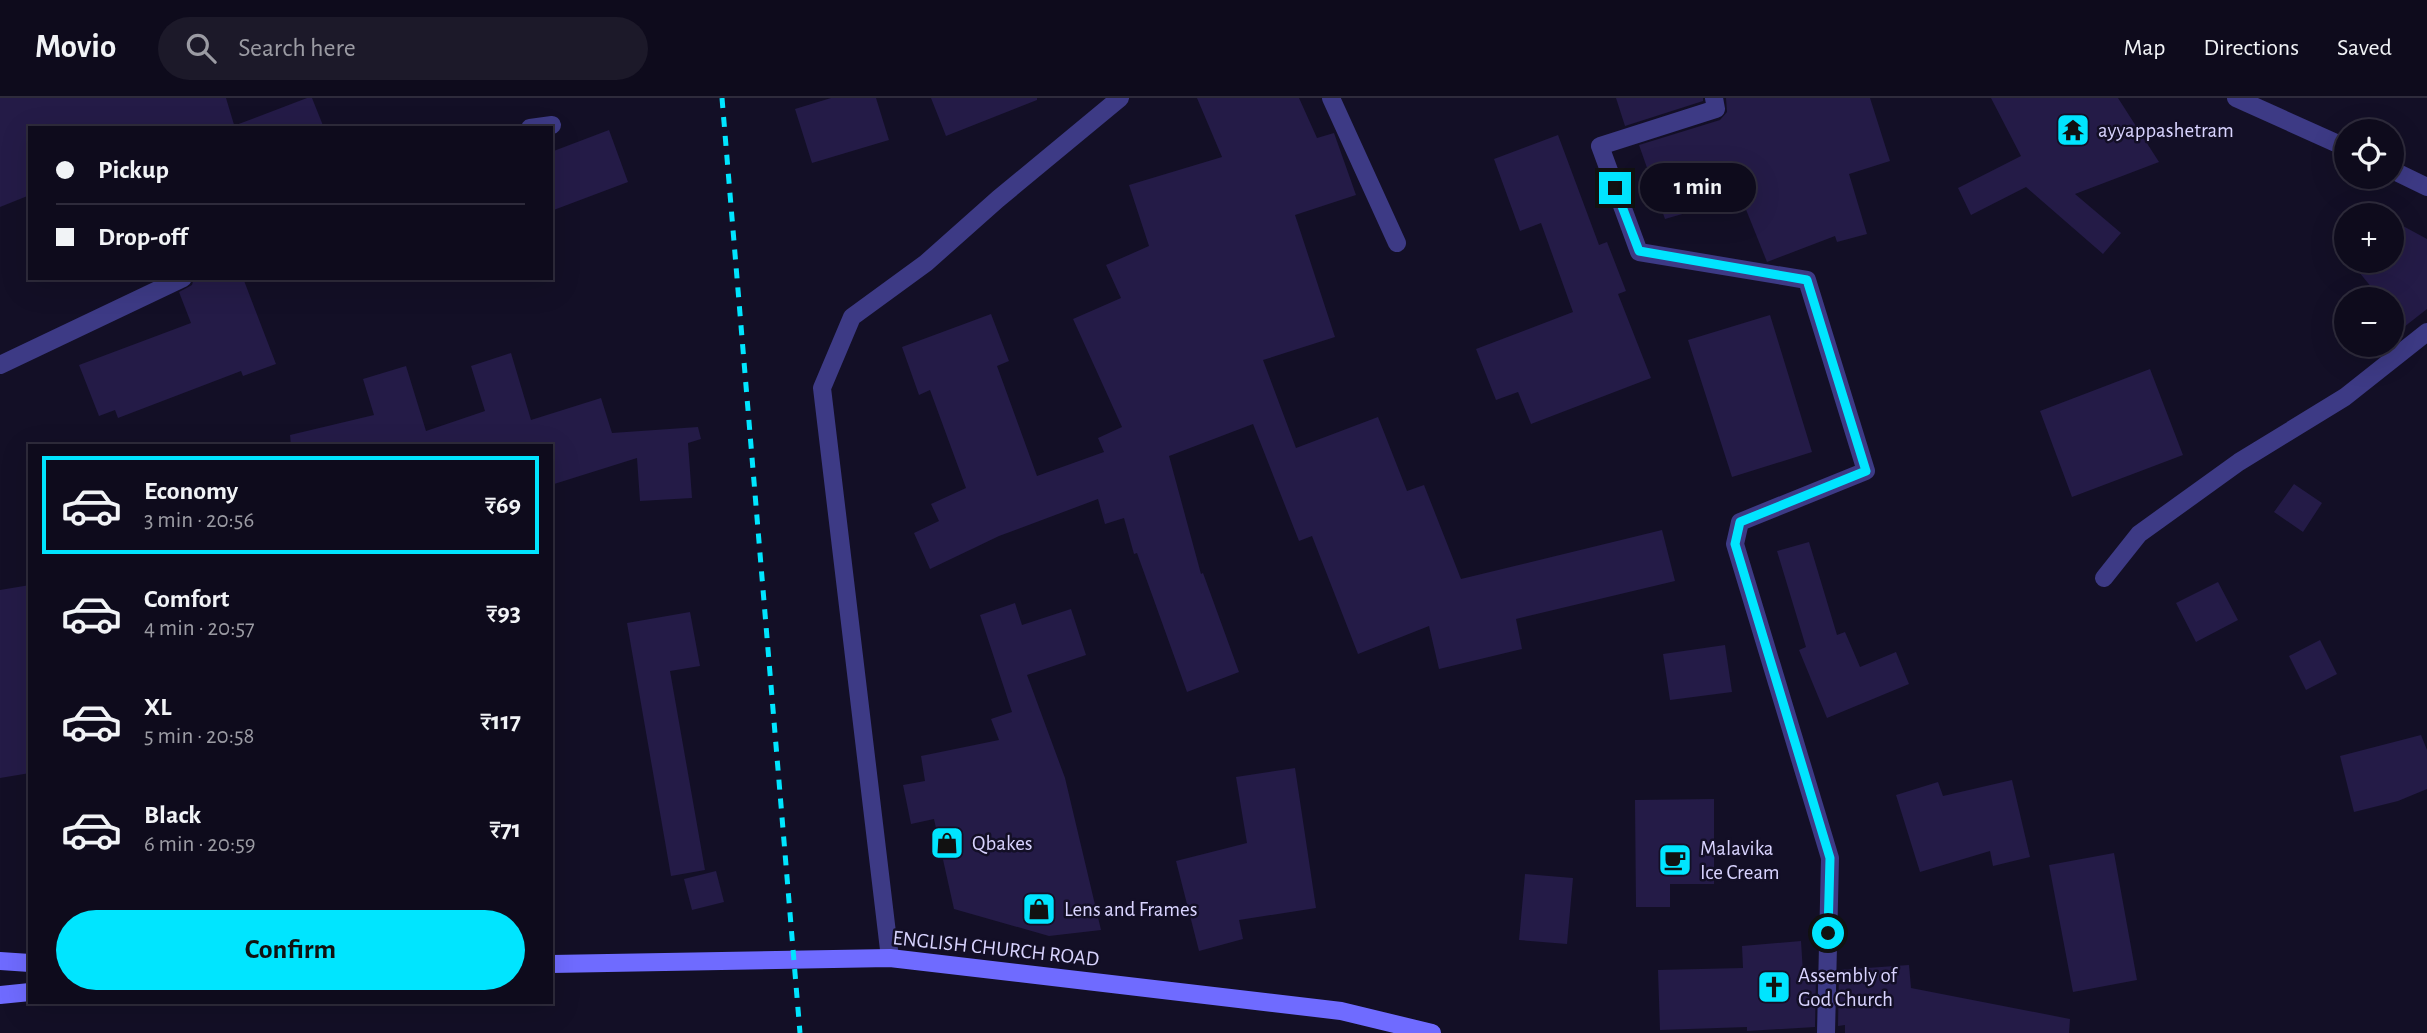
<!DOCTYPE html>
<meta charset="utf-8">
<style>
:root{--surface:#0e0b1c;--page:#1c1929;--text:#f1f3f6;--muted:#9b9ba3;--line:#2e2b3b;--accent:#00e5ff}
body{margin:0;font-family:"Alegreya Sans",sans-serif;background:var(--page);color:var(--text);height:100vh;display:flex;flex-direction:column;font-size:26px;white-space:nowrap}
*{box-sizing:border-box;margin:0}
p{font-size:23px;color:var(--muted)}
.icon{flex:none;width:38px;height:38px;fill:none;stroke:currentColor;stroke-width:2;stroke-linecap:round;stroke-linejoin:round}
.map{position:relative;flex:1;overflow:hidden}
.details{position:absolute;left:28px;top:346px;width:525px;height:560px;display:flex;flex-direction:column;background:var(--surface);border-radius:0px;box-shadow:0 7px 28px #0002,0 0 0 2px var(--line)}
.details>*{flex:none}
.banner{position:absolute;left:28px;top:28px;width:525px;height:154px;border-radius:0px;box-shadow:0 7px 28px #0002,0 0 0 2px var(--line);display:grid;align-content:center;height:154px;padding:0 28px;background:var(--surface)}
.buttons{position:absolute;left:2334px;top:21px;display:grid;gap:14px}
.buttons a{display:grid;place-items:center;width:70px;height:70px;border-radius:50%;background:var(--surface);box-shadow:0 7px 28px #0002,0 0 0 2px var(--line);font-size:35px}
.end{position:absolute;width:32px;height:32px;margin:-16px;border:9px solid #00e5ff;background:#111;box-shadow:0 0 0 4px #111}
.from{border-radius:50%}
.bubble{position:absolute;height:49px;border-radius:24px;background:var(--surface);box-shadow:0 7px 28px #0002,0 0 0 2px var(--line);font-size:23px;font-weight:600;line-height:49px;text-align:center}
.banner b{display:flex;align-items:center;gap:24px;height:66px;font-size:26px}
.banner b+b{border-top:2px solid var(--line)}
.banner i{width:18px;height:18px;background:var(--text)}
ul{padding:12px 0 0;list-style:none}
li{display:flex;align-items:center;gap:21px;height:98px;margin:0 14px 10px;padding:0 14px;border:4px solid transparent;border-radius:0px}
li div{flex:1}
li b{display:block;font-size:26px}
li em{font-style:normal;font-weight:600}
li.on{border-color:var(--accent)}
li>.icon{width:63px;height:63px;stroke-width:1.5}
.action{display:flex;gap:14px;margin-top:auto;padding:14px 28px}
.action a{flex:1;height:80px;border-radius:42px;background:var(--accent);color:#111;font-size:28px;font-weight:600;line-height:80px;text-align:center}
header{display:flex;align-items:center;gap:42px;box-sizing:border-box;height:98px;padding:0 35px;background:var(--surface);border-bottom:2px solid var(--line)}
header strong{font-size:33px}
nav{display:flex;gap:38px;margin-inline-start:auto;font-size:24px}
.search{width:490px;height:63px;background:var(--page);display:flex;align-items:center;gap:18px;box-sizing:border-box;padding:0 24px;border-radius:38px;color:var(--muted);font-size:26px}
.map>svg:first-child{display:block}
.building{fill:#241b47}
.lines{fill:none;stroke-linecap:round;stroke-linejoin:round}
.minor{stroke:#3d3a85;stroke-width:18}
.tertiary{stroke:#3d3a85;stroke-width:18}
.secondary{stroke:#6f6bff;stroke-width:18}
.rail{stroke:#00e5ff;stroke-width:5;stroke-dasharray:10 9;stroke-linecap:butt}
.route{stroke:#00e5ff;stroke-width:9}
.labels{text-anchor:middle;stroke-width:5;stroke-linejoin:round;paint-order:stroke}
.poi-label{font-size:21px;fill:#d9d4ff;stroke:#130f26;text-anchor:start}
.street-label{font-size:21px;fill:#d9d4ff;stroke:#130f26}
</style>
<header>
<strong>Movio</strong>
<div class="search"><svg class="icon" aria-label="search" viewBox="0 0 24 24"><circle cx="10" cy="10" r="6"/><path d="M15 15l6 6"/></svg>Search here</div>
<nav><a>Map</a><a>Directions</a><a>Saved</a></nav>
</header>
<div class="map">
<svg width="2427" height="935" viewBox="0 0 2427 935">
<rect width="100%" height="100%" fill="#130f26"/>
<path class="building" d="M 0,0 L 226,0 L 235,30 L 30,30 L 30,97 L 0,109 Z
M 307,0 L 312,0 L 324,30 L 237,30 L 236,27 Z
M 831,0 L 876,0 L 889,42 L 812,65 L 795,11 Z
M 931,0 L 1037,0 L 1037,2 L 946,38 Z
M 1197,0 L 1299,0 L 1317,40 L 1334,35 L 1356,97 L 1295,117 L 1335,239 L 1263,262 L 1296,350 L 1378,319 L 1407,393 L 1424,387 L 1461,481 L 1662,432 L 1675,483 L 1516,521 L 1522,551 L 1439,571 L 1429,528 L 1358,556 L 1312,438 L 1299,443 L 1253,326 L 1169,358 L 1201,476 L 1203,475 L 1239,574 L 1187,594 L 1137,455 L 1134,456 L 1124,420 L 1105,426 L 1098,401 L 999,438 L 930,471 L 914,435 L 939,423 L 931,406 L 966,390 L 930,292 L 919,297 L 902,249 L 991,216 L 1009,263 L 997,268 L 1037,378 L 1104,354 L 1098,340 L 1122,329 L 1073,221 L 1121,200 L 1106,167 L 1149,148 L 1129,87 L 1222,59 Z
M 1616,0 L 1703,0 L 1703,3 L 1625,28 Z
M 1726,0 L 1870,0 L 1890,63 L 1849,76 L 1867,136 L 1837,144 L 1835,138 L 1767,164 L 1741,99 L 1665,121 L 1639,47 L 1720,22 L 1727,14 Z
M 1991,0 L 2118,0 L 2159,64 L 2075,96 L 2121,135 L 2103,156 L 2026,89 L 1971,117 L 1958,90 L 2021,58 Z
M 609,32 L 628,84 L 551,113 L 551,54 Z
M 1558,37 L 1599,147 L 1607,144 L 1626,193 L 1618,196 L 1651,280 L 1531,326 L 1518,294 L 1496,302 L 1476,251 L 1573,214 L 1541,125 L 1520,133 L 1494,61 Z
M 2392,122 L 2427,141 L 2427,211 L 2404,229 L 2392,215 L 2392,201 L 2381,201 L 2350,163 L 2392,163 Z
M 194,180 L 243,180 L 276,266 L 243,278 L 241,273 L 118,320 L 115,312 L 99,318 L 79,267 L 191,225 L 179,194 L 192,187 Z
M 1770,217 L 1812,354 L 1732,379 L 1688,242 Z
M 511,255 L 531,322 L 601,300 L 612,335 L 698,329 L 701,341 L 688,345 L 692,400 L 640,403 L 637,360 L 551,387 L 551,348 L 291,348 L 290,337 L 374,317 L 363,281 L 406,268 L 426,333 L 485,313 L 471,268 Z
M 2150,271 L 2183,357 L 2072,399 L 2040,313 Z
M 2294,386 L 2322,405 L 2303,434 L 2274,414 Z
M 1809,444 L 1837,537 L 1845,534 L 1860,569 L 1896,554 L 1909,586 L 1827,620 L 1799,552 L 1806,549 L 1777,453 Z
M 2218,484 L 2238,522 L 2196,544 L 2176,505 Z
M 30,487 L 30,675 L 0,680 L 0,492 Z
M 1015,505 L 1022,527 L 1071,511 L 1086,557 L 1027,577 L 1065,680 L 1101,832 L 1049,838 L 954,811 L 934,721 L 911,726 L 903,687 L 925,683 L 921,658 L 999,642 L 991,621 L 1012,614 L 980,517 Z
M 690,514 L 700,568 L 670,573 L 705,772 L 671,778 L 627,525 Z
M 2320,542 L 2337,576 L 2306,592 L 2289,558 Z
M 1725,547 L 1732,594 L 1670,602 L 1663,556 Z
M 2421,637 L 2427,652 L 2427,691 L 2398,703 L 2354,714 L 2340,658 Z
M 1295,670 L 1316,810 L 1239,822 L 1243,841 L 1199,853 L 1176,763 L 1247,745 L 1236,679 Z
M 2012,682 L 2030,759 L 1993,768 L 1990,753 L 1920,774 L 1896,697 L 1938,684 L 1943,698 Z
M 1714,701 L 1714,786 L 1670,786 L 1670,809 L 1636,809 L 1635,702 Z
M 2114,755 L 2137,882 L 2073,894 L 2049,767 Z
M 716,773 L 724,804 L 692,812 L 684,781 Z
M 1525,776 L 1573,780 L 1567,846 L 1519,842 Z
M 1801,843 L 1803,875 L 1816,874 L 1815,929 L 1747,933 L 1747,929 L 1660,932 L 1658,872 L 1743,870 L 1742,848 Z
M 1909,867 L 1911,890 L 2070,921 L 2069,935 L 1845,935 L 1845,927 L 1838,928 L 1839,872 Z"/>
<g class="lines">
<path class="minor" d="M 1331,0 L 1397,145
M 1714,0 L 1716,11 L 1600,48 L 1639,154 L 1807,182 L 1866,373 L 1740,424 L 1735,446 L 1830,760 L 1826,935
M 530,30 L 552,27
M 0,267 L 183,180
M 2104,480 L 2139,436 L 2239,364 L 2345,299 L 2427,234"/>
<path class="tertiary" d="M 2236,0 L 2347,50
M 2392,72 L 2427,89
M 890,860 L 822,290 L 852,219 L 926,165 L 998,101 L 1120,0"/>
<path class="secondary" d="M 0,863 L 30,865
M 551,866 L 890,860 L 1341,913 L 1432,935
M 0,897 L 30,894"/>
<path class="rail" d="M 722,0 L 800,935"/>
</g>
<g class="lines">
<path class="route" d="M 1615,90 L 1639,153 L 1807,182 L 1866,373 L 1740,424 L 1735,446 L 1830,760 L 1828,835"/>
</g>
<defs>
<symbol id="temple-square" viewBox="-11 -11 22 22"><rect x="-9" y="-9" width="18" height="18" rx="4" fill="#00e5ff" stroke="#130f26"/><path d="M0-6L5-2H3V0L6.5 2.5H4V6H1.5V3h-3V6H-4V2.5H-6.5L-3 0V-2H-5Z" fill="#111"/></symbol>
<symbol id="shop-square" viewBox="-11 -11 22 22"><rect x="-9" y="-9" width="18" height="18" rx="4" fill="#00e5ff" stroke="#130f26"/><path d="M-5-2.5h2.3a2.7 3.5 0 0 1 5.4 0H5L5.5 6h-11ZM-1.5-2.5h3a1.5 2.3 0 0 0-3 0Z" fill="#111"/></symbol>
<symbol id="cafe-square" viewBox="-11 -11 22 22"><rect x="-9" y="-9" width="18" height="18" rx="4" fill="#00e5ff" stroke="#130f26"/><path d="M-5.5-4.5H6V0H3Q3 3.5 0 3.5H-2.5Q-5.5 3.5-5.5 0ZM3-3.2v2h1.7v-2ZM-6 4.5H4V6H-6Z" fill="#111"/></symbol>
<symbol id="church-square" viewBox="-11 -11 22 22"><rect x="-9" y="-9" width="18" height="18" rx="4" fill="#00e5ff" stroke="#130f26"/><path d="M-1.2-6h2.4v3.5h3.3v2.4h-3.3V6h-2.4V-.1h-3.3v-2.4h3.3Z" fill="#111"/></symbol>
</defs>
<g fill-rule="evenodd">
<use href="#temple-square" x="2054" y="13" width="38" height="38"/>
<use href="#shop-square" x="928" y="726" width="38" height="38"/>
<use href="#cafe-square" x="1656" y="743" width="38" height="38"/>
<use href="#shop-square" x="1020" y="792" width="38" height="38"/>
<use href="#church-square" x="1755" y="870" width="38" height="38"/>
</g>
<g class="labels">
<g class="poi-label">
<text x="2098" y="39">ayyappashetram</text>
<text x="972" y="752">Qbakes</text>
<text x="1700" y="757">Malavika<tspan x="1700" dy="24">Ice Cream</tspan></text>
<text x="1064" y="818">Lens and Frames</text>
<text x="1798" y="884">Assembly of<tspan x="1798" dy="24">God Church</tspan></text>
</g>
<g class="street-label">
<text transform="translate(996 850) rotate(6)" y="7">ENGLISH CHURCH ROAD</text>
</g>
</g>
</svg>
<div class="buttons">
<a><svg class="icon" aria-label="locate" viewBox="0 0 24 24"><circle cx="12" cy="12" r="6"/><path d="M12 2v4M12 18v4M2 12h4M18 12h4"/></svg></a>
<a>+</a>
<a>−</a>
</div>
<i class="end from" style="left:1828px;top:835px"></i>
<i class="end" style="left:1615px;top:90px"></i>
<div class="bubble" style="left:1640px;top:65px;width:116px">1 min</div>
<div class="banner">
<b><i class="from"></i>Pickup</b>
<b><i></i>Drop-off</b>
</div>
<section class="details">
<ul>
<li class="on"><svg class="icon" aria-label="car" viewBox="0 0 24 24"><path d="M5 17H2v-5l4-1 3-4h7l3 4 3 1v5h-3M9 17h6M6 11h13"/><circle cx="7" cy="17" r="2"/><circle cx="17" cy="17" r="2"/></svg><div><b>Economy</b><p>3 min · 20:56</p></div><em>₹69</em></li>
<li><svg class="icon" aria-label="car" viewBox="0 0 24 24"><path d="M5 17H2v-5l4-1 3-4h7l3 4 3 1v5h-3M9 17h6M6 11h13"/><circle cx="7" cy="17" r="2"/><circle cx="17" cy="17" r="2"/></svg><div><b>Comfort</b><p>4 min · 20:57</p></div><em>₹93</em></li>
<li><svg class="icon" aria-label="car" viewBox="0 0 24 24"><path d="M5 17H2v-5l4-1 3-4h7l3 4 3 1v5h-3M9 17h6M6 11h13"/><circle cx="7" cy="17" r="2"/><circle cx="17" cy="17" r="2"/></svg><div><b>XL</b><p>5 min · 20:58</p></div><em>₹117</em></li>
<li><svg class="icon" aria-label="car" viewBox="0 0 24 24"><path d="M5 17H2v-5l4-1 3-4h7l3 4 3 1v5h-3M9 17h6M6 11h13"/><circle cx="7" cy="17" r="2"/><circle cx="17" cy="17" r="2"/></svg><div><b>Black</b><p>6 min · 20:59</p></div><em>₹71</em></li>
</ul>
<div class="action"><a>Confirm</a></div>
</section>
</div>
